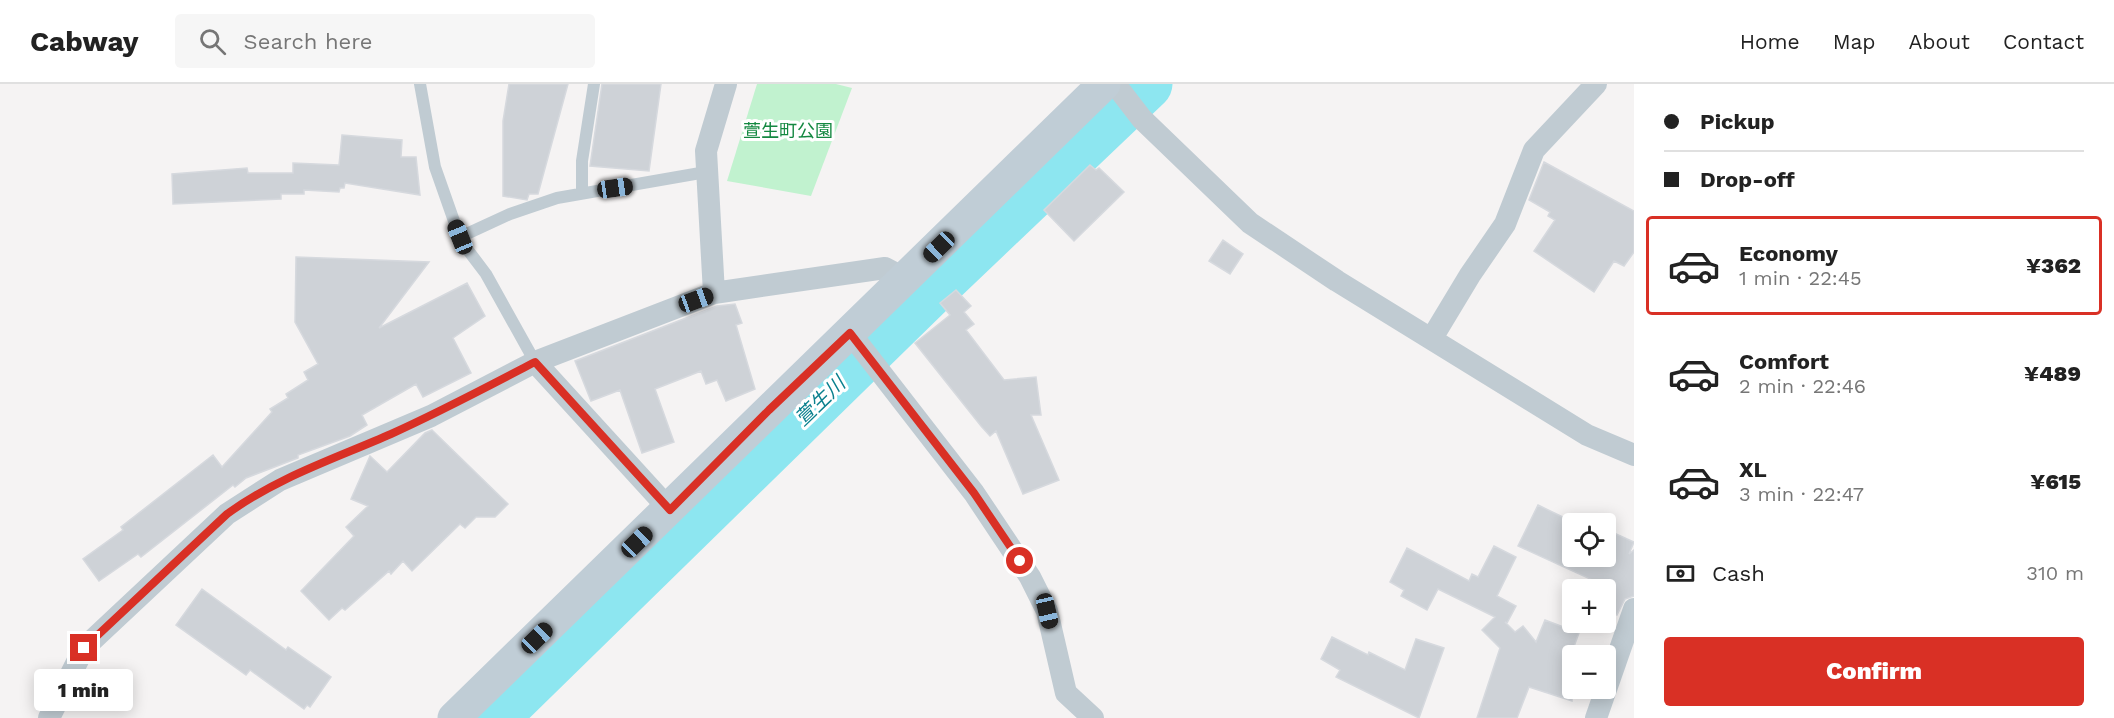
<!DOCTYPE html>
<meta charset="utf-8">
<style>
:root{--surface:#fff;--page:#f6f6f6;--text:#222;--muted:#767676;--line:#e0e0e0;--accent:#d93025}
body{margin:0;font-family:"Work Sans","Noto Sans JP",sans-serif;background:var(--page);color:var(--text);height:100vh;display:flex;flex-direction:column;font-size:22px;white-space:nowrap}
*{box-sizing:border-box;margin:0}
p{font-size:20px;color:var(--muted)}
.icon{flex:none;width:33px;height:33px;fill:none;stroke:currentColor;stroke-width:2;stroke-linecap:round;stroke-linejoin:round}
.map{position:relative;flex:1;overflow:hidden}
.details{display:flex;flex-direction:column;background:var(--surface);width:480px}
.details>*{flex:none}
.top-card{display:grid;align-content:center;height:132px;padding:0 30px;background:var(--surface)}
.tools{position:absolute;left:1562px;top:429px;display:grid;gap:12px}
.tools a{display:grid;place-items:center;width:54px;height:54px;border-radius:6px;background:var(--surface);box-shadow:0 3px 15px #0003;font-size:30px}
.end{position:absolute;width:27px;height:27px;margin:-14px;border:8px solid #d93025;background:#fff;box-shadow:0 0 0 3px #fff}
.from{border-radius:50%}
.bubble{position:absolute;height:42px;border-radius:6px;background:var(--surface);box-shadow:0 3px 15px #0003;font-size:20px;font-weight:800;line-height:42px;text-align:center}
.car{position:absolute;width:18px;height:36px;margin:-18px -9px;border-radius:8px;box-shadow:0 0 4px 2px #0007;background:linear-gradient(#222 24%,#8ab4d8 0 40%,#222 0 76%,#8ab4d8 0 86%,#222 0)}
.top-card b{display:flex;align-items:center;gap:21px;height:57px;font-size:22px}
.top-card b+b{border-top:2px solid var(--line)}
.top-card i{width:15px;height:15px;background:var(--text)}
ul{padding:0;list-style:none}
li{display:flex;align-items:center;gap:18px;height:99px;margin:0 12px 9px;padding:0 18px;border:3px solid transparent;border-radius:6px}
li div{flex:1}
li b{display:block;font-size:22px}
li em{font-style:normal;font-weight:800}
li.current{border-color:var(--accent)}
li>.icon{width:54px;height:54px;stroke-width:1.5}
.pay{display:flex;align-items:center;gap:15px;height:66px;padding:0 30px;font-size:22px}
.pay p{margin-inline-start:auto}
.button{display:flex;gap:12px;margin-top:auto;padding:12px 30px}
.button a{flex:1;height:69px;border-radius:6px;background:var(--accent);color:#fff;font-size:24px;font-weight:800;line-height:69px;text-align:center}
header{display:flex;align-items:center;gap:36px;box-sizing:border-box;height:84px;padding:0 30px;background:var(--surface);border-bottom:2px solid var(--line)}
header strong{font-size:28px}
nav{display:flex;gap:33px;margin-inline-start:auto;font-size:21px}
.search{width:420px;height:54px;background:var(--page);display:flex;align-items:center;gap:15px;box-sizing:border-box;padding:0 21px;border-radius:6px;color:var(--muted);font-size:22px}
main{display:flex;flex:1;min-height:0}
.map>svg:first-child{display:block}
.green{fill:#c1f2cf}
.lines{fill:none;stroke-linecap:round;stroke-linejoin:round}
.river{stroke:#8de6f0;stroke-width:51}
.building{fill:#ced2d7;stroke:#d6d9de;stroke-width:1.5}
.lane{stroke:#c0cbd2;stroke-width:12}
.street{stroke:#c0cbd2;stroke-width:22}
.secondary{stroke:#c0cdd6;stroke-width:33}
.route{stroke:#d93025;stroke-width:8}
.labels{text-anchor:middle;stroke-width:6;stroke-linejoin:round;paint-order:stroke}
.park-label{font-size:18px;fill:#148841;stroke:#fff}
.water-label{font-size:20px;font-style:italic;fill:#0a808e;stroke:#fff}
</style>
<header>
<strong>Cabway</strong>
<div class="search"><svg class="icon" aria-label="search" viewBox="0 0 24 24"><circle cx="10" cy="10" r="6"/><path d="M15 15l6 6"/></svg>Search here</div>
<nav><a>Home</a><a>Map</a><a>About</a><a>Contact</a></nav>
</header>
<main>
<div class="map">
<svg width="1634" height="634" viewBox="0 0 1634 634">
<rect width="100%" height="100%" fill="#f5f3f3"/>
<path class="green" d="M 757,0 L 836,0 L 852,4 L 811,112 L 727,97 Z"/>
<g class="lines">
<path class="river" d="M 493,634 L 937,200 L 1147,0"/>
</g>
<path class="building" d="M 509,0 L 568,0 L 538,110 L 529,110 L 527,116 L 503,112 L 503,37 Z
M 602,0 L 661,0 L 649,87 L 590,82 Z
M 342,51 L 402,56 L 401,73 L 416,73 L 420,111 L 345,99 L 344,104 L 340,104 L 339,108 L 304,106 L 304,110 L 281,110 L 281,115 L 173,120 L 172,90 L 247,84 L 248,89 L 293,89 L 293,79 L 339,81 Z
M 1544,78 L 1634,127 L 1634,168 L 1624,182 L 1614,177 L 1594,208 L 1534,167 L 1555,136 L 1548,132 L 1550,128 L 1529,116 Z
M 1090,81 L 1096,86 L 1099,84 L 1124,108 L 1074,157 L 1044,126 Z
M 1223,156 L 1243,170 L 1230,190 L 1209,177 Z
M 296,173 L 429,178 L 379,244 L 467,199 L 485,232 L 453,254 L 471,289 L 423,313 L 416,300 L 362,331 L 367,341 L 350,352 L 298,371 L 298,374 L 246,394 L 235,403 L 233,401 L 141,473 L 138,470 L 99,497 L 83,475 L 123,446 L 121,443 L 213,371 L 222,383 L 272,328 L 270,325 L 288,314 L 286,310 L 308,296 L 304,288 L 318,280 L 295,238 Z
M 956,206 L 971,222 L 964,228 L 974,240 L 966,246 L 1004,296 L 1036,293 L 1041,331 L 1031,331 L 1059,396 L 1023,410 L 996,347 L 990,352 L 981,342 L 915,259 L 950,231 L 940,219 Z
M 735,220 L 742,239 L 736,241 L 755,305 L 726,317 L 717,296 L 706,300 L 701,287 L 655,305 L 674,358 L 642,369 L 620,306 L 591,317 L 575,277 L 717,222 Z
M 432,346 L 508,420 L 495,433 L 476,433 L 465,444 L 460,440 L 412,487 L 403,477 L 391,490 L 389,487 L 345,526 L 342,524 L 329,536 L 301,507 L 354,452 L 346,443 L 368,422 L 351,415 L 370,372 L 387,388 L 425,349 Z
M 1538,421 L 1573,438 L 1576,431 L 1594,440 L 1572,440 L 1572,472 L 1605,472 L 1605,445 L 1634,458 L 1629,470 L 1634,466 L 1634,512 L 1625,515 L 1617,531 L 1605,526 L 1605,513 L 1610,504 L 1518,462 Z
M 1494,462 L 1516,473 L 1497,512 L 1516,522 L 1507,539 L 1505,538 L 1515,548 L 1523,542 L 1536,558 L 1545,536 L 1579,549 L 1572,568 L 1572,617 L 1529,603 L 1517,634 L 1477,634 L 1500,564 L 1482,546 L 1495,533 L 1438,505 L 1427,526 L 1401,512 L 1404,506 L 1390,498 L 1407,464 L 1469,497 L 1472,490 L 1478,493 Z
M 202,505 L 286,566 L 288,563 L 331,593 L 310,623 L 307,621 L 304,625 L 250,586 L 246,591 L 176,541 Z
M 1332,553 L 1368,571 L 1369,568 L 1405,586 L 1416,555 L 1444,564 L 1419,634 L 1336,593 L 1340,586 L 1321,575 Z"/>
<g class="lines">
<path class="lane" d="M 420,0 L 435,83 L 461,157 L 486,190 L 535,278
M 582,109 L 582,77 L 594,0
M 460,153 L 510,130 L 557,114 L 706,88"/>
<path class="street" d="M 1115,0 L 1142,35 L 1250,139 L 1337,197 L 1587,351 L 1634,371
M 714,209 L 885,184 L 906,195
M 850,249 L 974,409 L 1030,493 L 1047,527 L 1066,609 L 1093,634
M 1432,254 L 1470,191 L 1505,140 L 1534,66 L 1596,0
M 535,278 L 670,426
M 49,634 L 84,564 L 227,430 L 280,396 L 431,332 L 535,278 L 714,209 L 706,67 L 726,0
M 1596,634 L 1634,525"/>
<path class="secondary" d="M 454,634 L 1104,0"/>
</g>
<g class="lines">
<path class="route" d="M 84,564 L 227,430 C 278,393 334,375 391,350 C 440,328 487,303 535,278 L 670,426 L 769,326 L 850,249 L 974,409 L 1020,477"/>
</g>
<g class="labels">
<g class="park-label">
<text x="788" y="53">萱生町公園</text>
</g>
<g class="water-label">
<text transform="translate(820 317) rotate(-44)" y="7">萱生川</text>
</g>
</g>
</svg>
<div class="tools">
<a><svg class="icon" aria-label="locate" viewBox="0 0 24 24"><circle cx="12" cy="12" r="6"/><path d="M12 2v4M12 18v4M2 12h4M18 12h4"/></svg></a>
<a>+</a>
<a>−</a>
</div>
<i class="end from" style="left:1020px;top:477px"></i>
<i class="end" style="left:84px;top:564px"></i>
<div class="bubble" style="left:34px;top:585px;width:99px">1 min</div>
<i class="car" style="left:615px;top:104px;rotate:82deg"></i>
<i class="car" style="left:460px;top:153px;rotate:338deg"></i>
<i class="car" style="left:939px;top:163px;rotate:226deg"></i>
<i class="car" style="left:696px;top:216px;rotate:70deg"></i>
<i class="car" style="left:637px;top:458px;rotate:46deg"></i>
<i class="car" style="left:1047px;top:527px;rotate:167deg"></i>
<i class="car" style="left:537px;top:554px;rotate:46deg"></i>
</div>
<section class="details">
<div class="top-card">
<b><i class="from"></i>Pickup</b>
<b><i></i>Drop-off</b>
</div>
<ul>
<li class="current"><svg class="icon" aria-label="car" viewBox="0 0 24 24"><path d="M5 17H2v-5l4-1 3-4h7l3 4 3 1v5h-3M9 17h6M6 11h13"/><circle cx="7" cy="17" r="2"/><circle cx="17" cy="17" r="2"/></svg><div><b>Economy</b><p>1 min · 22:45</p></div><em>¥362</em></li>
<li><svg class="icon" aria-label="car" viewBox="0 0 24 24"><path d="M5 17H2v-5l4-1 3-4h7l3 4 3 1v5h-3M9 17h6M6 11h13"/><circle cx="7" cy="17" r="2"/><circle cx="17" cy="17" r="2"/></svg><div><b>Comfort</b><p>2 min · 22:46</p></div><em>¥489</em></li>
<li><svg class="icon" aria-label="car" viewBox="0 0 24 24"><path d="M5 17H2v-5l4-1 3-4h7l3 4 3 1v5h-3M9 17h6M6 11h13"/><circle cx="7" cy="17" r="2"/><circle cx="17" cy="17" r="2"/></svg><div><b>XL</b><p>3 min · 22:47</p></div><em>¥615</em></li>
</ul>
<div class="pay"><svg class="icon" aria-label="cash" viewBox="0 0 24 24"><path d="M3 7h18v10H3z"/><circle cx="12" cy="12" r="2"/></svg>Cash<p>310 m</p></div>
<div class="button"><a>Confirm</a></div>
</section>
</main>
